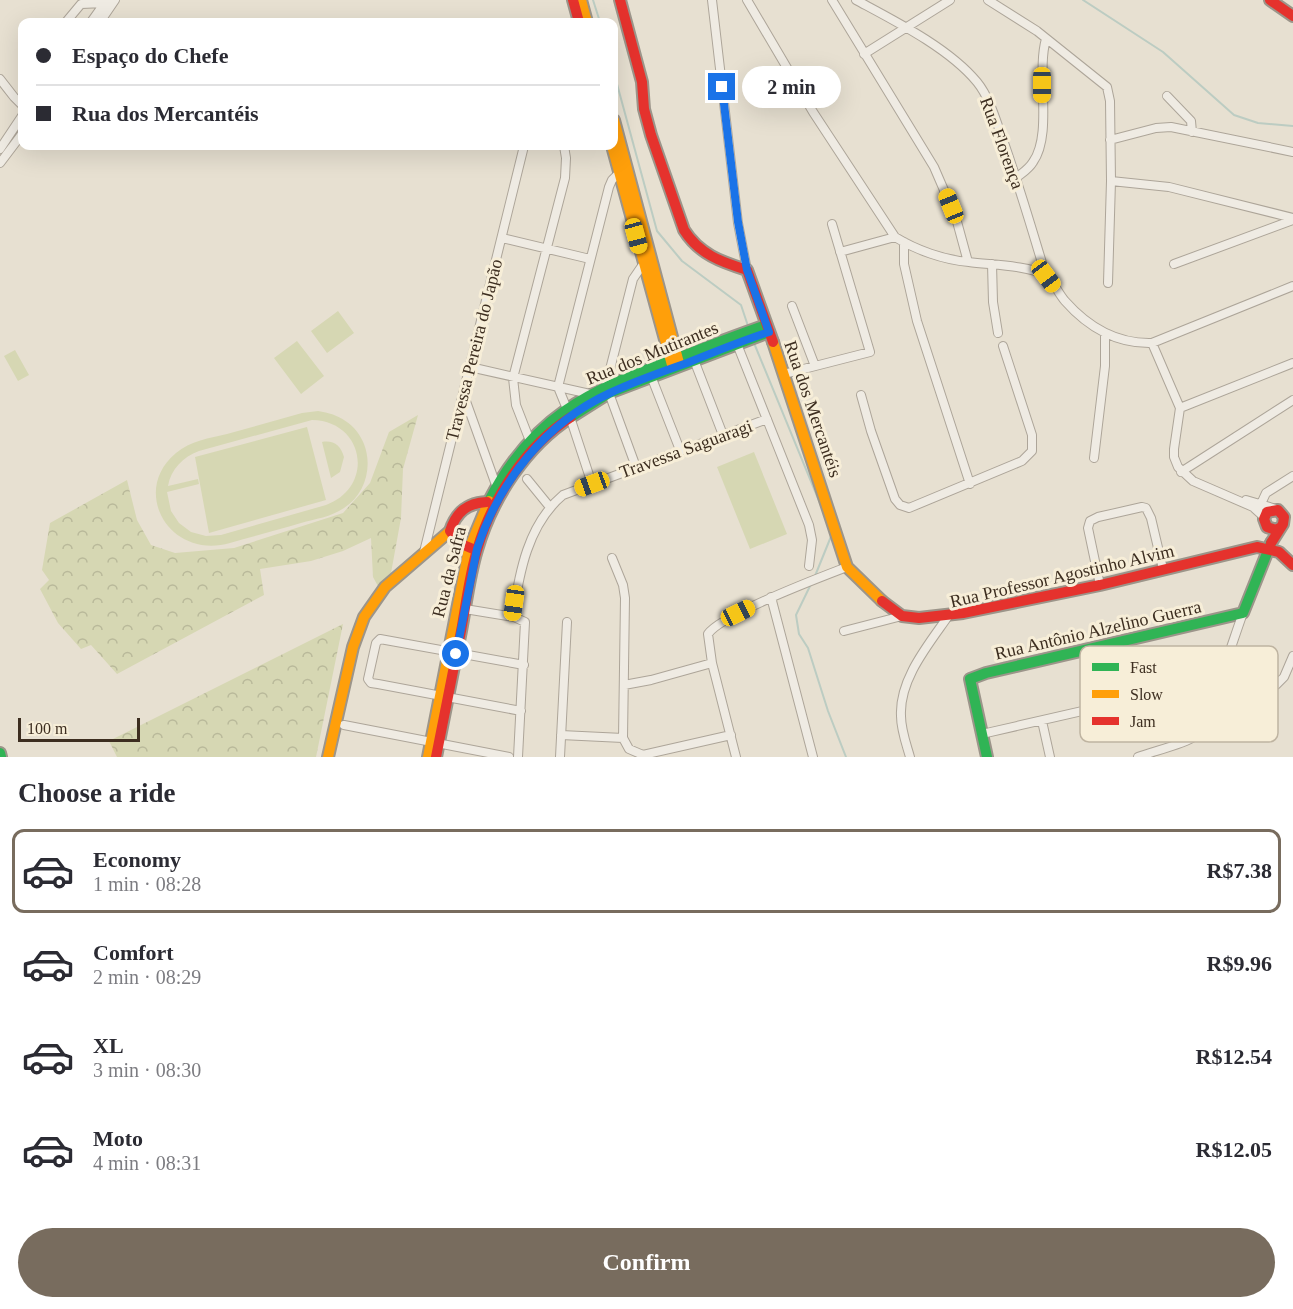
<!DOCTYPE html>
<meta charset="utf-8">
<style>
:root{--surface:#fff;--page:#f7f7f7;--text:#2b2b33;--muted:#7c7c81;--line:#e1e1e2;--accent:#786c5e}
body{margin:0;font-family:Georgia,serif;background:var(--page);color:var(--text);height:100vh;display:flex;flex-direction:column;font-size:22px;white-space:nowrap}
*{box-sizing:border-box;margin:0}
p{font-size:20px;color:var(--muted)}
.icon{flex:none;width:33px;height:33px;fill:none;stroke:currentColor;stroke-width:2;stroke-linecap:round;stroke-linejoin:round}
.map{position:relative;height:757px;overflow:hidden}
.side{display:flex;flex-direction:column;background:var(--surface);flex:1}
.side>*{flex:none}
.top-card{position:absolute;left:18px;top:18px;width:600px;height:132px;border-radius:12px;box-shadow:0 6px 24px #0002;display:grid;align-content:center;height:132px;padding:0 18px;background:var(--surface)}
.scale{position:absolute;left:18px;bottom:15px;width:122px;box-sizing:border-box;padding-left:6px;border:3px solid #3d2e20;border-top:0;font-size:16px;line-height:21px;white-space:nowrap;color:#3d2e20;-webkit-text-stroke:4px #f7eed8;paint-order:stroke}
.end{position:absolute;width:27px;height:27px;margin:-14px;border:8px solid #1a73e8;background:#fff;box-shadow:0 0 0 3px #fff}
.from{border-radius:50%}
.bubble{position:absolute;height:42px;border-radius:21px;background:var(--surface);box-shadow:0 6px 24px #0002;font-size:20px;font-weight:800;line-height:42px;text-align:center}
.car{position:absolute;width:18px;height:36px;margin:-18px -9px;border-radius:8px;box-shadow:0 0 4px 2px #0007;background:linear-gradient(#f5c518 24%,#345 0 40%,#f5c518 0 76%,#345 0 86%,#f5c518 0)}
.top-card b{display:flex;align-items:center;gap:21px;height:57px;font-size:22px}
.top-card b+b{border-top:2px solid var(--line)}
.top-card i{width:15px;height:15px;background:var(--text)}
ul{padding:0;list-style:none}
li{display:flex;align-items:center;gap:18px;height:84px;margin:0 12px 9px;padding:0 6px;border:3px solid transparent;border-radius:12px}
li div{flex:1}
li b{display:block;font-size:22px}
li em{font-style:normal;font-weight:800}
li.current{border-color:var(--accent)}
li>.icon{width:54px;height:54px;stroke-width:1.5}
h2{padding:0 18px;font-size:27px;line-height:72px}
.primary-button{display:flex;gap:12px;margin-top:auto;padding:12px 18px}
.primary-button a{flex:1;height:69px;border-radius:36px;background:var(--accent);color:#fff;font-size:24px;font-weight:800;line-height:69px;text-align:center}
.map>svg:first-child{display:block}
.forest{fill:url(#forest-crowns)}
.pitch{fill:#d6d7b3;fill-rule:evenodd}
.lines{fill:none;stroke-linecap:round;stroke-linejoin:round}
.stream{stroke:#bcccc2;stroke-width:2}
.street-casing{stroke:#ada599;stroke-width:10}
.fast-casing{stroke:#9c958a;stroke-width:14}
.slow-casing{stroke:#9c958a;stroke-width:14}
.jam-casing{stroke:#9c958a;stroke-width:14}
.street{stroke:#efebe3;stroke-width:8}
.fast{stroke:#30b455;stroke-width:10}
.slow{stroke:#ff9f0a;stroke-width:10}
.jam{stroke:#e5322d;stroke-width:10}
.route{stroke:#1a73e8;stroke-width:8}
.labels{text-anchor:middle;stroke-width:6;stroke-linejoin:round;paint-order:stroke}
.street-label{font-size:18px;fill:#3d2e20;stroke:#f7eed8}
.key{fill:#f7eed8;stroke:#bfb4a1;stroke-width:1.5}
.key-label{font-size:16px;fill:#3d2e20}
</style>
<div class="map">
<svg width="1293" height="757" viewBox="0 0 1293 757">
<defs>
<pattern id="forest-crowns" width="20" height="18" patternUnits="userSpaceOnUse" patternTransform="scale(1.5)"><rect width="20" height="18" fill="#d6d7b3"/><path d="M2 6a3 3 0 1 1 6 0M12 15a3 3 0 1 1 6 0" fill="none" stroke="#b9b99a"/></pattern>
</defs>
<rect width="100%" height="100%" fill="#e7e0d1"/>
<path class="forest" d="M 418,415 L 403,469 L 401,518 L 391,573 L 379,588 L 373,577 L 371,538 L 343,551 L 311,561 L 260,569 L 264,595 L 117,674 L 91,645 L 81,649 L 58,623 L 40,589 L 49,580 L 42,570 L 50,523 L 127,480 L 137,520 L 151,545 L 175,553 L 234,548 L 343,513 L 370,483 L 389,432 Z
M 343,624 L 316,757 L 117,757 L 109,741 Z"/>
<path class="pitch" d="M 338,311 L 354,333 L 327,353 L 311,331 Z
M 297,341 L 324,376 L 301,394 L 274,358 Z
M 15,350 L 29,375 L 18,381 L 4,356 Z
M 318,411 C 339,414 356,424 364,444 C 373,467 365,495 344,508 C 331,517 315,519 301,523 C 277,530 254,536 230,543 C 169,560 130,491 176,453 C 190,441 210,438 227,434 C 252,427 277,420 302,413 ZM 312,420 C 365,421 375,487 326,505 L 221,535 L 206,536 L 191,532 L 179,523 L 171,511 L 167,492 L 199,484 L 198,479 L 168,486 C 171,469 183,457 199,451 Z
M 307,427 L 326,500 L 209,533 L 195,457 Z
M 322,442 C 334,440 341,446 344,457 L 340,472 L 331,478 Z
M 754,452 L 787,534 L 750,549 L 717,467 Z"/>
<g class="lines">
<path class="stream" d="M 593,0 L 600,22
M 1083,0 L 1163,52 L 1234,115 L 1258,123 L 1293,126
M 614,73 L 657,231 L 682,261 L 741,305 L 748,326
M 754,343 L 826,518
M 815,576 L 832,534
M 811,584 L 796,615 L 799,634 L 808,648 L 828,711 L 846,757"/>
<defs>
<path id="street" d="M 712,0 L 738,223 L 747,270
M 747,0 L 813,112 L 895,237 C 916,250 944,260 969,262 C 989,265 1027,265 1045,275 C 1053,280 1058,293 1065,301 C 1088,327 1117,344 1152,343 L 1293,286
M 832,0 L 934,167 L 956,218 L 968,262
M 856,0 C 895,21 949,48 977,82 C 990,98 996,121 1003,140 C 1019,185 1032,230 1046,276
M 988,0 L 1037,31 L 1107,87 L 1110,101 L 1111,181 L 1108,283
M 66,22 L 81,4 L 105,3
M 91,22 L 106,1
M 100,22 L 115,0
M 864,54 L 950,0
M 0,79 L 14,97 L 22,105
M 1167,96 L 1191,121 L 1192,132
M 1110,140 L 1156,128 L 1171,127 L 1293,152
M 0,149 L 22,116
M 0,163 L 22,134
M 1016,178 C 1022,173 1029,169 1033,162 C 1053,134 1036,73 1046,39
M 1111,181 L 1169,187 L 1293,218
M 502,238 L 590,259
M 904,242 L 904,264 L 917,321 L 970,484
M 840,252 L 895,237
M 992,264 L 993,302 L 998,333
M 1174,264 L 1293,220
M 792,306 L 815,366
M 1152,343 L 1180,408 L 1174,449 L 1174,457 L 1178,467 L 1193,481 L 1253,507 L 1264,517
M 737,344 L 809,525 L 812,540 L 809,566
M 694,360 L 723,435
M 470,367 L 590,394
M 784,374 L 870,352 L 832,224
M 651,376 L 680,450
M 463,393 L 496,485
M 861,395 L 871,431 L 895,499 L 900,505 L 909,508 L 1022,461 L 1032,451 L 1032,435 L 1003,346
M 1180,408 L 1293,363
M 567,409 L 558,387 L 609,187 L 612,180 L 619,173
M 570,417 L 592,484
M 530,441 L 516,405 L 513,378 L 565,178 L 566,158 L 564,146
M 1094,458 L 1105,366 L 1105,333
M 636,467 L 606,385 L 633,279 L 646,260
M 1181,472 L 1293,400
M 527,479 L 549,506
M 1246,500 L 1276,509
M 1260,506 L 1266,493 L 1293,476
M 424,552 L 524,146
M 612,558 L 623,585 L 625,598 L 623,738
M 1100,585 L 1088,528 L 1090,521 L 1098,517 L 1142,507 L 1146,508 L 1151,518 L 1163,569
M 771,597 L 813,757
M 465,609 L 514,617 L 525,622 L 518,757
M 513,616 C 519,573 528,524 563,495 L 767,419
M 844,631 L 902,616
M 624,685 L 651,680 L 712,663
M 1210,705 L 1276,685 L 1284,677 L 1293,656
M 521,711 L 378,684 L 371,683 L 368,679 L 376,643 L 380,639 L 524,665
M 1042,721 L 1050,757
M 344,725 L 509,757
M 982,734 L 1218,680
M 561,735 L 623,738 L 629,749 L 643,755 L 731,735
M 560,757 L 567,622
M 736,757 L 712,663 L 708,634 C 720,615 821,577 847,567
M 910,757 C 906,743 901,730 901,716 C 899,679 929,644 949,615
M 1138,757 C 1151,752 1184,744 1194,737 C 1206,727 1235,634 1243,613"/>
<path id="fast" d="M 571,417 L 609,393 L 769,332
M 489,501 C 532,417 588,391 672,360 C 703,348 734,336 766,325
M 0,753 L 1,757
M 987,757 L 970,679 L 986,673 L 1243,613 L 1271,543"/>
<path id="slow" d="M 581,0 L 587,22
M 614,120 L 679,363
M 612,146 L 672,365
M 773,342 L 847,567 L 882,601
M 328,757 L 353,647 L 364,617 L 385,587 L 450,531
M 428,757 L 469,549 L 489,501"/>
<path id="jam" d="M 573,0 L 579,22
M 620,0 L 642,82 L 644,109 L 651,135 L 684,230 C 699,254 721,262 747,270 L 773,342
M 1270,0 L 1293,16
M 1271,543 L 1283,524 L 1284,517 L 1278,510 L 1267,512 L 1264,519 L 1267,527 L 1276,530 L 1281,527
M 473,549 L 459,543 L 450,531 C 456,512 467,503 487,502
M 882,601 L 902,616 L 919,618 L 963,613 L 1100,585 L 1257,547 L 1279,552 L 1293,565
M 436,757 C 444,715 453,673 461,631 C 466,604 469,576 477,550 C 492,498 526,446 571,417"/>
</defs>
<use href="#street" class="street-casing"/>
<use href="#fast" class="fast-casing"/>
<use href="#slow" class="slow-casing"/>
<use href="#jam" class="jam-casing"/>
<use href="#street" class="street"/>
<use href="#fast" class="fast"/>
<use href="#slow" class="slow"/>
<use href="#jam" class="jam"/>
</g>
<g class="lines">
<path class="route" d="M 456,654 L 477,549 C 499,482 545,423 610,393 C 635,381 661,372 687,363 C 714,352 741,341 769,332 L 747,270 L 738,222 L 722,87"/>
</g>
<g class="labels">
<g class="street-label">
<text transform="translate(1002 143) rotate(70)" y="6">Rua Florença</text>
<text transform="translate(474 350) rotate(-76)" y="6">Travessa Pereira do Japão</text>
<text transform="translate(652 353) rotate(-22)" y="6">Rua dos Mutirantes</text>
<text transform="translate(813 409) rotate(71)" y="6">Rua dos Mercantéis</text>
<text transform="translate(686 449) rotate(-20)" y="6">Travessa Saguaragi</text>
<text transform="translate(449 572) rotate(-76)" y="6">Rua da Safra</text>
<text transform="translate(1062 576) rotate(-13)" y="6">Rua Professor Agostinho Alvim</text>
<text transform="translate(1098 630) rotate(-13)" y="6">Rua Antônio Alzelino Guerra</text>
</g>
</g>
<rect x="1080" y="646" width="198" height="96" rx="9" class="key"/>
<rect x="1092" y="663" width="27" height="8" fill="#30b455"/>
<rect x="1092" y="690" width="27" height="8" fill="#ff9f0a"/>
<rect x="1092" y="717" width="27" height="8" fill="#e5322d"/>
<g class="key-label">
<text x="1130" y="673">Fast</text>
<text x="1130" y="700">Slow</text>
<text x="1130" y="727">Jam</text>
</g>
</svg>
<div class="scale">100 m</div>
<i class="end from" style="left:456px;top:654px"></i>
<i class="end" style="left:722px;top:87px"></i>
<div class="bubble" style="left:742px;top:66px;width:99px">2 min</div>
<i class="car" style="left:1042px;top:85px;rotate:180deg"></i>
<i class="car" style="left:951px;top:206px;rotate:338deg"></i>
<i class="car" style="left:636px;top:236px;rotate:165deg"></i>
<i class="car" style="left:1046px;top:276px;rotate:143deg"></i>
<i class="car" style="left:592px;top:484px;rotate:250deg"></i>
<i class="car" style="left:514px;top:603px;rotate:188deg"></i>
<i class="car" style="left:738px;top:613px;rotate:64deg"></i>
<div class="top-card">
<b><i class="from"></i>Espaço do Chefe</b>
<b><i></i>Rua dos Mercantéis</b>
</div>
</div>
<section class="side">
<h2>Choose a ride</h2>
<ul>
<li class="current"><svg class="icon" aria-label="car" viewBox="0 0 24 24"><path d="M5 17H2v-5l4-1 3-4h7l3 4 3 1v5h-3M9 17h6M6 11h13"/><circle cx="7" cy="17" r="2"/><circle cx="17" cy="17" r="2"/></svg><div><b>Economy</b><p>1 min · 08:28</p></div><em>R$7.38</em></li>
<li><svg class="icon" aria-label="car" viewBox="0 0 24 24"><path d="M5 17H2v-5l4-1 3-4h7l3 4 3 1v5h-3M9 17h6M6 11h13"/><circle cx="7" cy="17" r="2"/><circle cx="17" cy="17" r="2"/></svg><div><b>Comfort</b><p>2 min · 08:29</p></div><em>R$9.96</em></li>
<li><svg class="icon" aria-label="car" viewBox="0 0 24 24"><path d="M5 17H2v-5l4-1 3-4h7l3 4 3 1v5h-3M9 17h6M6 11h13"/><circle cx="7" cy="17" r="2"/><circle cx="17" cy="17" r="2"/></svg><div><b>XL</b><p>3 min · 08:30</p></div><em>R$12.54</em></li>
<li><svg class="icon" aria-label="car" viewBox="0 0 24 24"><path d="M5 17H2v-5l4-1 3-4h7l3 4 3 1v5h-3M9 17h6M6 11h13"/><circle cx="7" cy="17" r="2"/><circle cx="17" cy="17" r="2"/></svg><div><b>Moto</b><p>4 min · 08:31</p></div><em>R$12.05</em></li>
</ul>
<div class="primary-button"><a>Confirm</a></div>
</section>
